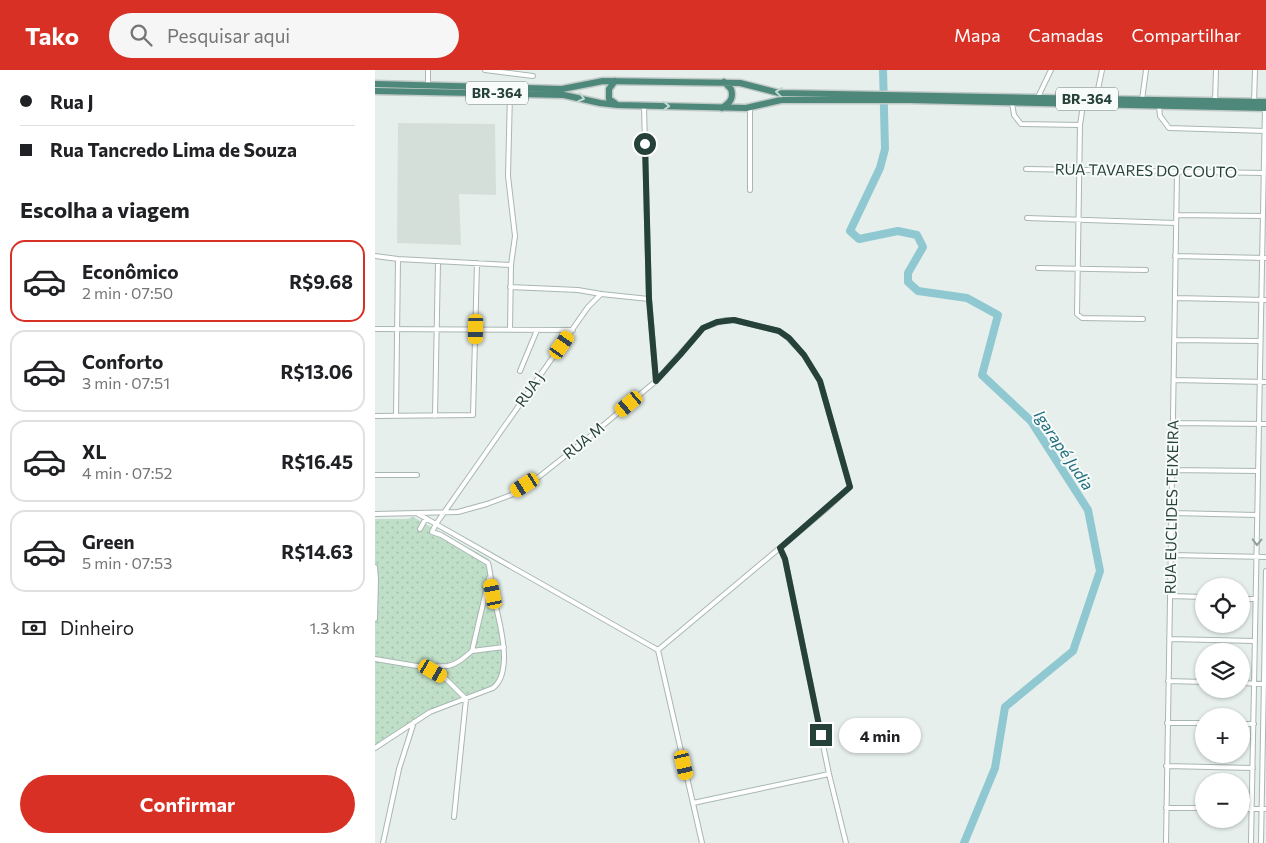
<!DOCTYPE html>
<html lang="pt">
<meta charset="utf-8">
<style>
:root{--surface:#fff;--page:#f6f6f6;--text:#202124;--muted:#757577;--line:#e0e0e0;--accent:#d93025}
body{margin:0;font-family:Commissioner,sans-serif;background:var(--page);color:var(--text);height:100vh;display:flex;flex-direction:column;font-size:19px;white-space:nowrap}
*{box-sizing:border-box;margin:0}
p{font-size:16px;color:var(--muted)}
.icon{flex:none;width:28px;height:28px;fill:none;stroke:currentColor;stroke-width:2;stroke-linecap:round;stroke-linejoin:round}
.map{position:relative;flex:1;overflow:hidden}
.details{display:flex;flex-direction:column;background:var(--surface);width:375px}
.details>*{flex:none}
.guide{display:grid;align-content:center;height:110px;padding:0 20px;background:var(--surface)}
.buttons{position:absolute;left:820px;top:508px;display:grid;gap:10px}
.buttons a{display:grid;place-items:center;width:55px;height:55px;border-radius:50%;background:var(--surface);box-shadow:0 1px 4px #0004;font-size:25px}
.end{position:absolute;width:22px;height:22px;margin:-11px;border:6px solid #254139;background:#fff;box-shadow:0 0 0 2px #fff}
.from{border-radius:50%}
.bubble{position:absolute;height:35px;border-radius:18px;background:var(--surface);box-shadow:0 1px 4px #0004;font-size:16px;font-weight:700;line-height:35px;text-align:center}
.car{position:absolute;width:15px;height:30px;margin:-15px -8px;border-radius:6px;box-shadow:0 0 4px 1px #0007;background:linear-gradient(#f5c518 24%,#345 0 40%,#f5c518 0 76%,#345 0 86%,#f5c518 0)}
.guide b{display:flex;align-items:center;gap:18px;height:48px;font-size:19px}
.guide b+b{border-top:1px solid var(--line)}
.guide i{width:12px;height:12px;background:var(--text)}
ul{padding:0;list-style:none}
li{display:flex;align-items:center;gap:15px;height:82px;margin:0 10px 8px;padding:0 10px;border:2px solid var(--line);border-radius:15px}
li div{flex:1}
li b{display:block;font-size:19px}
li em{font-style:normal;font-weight:700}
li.selected{border-color:var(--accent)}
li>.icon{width:45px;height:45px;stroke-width:1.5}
h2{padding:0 20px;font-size:22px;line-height:60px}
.pay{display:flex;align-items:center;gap:12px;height:55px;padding:0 20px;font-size:19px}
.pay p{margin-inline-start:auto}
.cta{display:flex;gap:10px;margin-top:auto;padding:10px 20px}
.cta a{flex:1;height:58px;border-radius:30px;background:var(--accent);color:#fff;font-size:20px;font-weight:700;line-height:58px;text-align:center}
header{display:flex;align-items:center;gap:30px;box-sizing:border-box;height:70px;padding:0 25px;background:var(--accent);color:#fff}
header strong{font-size:24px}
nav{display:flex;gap:28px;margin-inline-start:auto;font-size:18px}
.search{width:350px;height:45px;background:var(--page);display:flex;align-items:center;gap:12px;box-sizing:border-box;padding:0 18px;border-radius:28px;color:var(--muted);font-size:19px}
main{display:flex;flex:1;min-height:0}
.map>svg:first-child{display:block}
.built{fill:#d4dfda}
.park{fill:url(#park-dots)}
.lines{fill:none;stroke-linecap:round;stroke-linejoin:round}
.river{stroke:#90c8d2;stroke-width:8}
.minor-casing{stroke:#a8b7b2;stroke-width:6}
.trunk-casing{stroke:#c2cac8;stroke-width:9}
.minor{stroke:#fff;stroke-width:4}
.trunk{stroke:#4e887b;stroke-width:6}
.oneway{stroke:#c4d8d3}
.oneway2{stroke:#92a09c}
.route{stroke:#254139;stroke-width:6}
.labels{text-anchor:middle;stroke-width:4;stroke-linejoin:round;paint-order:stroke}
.shield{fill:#f7fbf9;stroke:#647973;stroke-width:1}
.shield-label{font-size:14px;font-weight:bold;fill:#254139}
.street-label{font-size:15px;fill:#254139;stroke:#f7fbf9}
.water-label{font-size:16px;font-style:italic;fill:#1f6d7d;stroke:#f7fbf9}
</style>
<header>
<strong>Tako</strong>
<div class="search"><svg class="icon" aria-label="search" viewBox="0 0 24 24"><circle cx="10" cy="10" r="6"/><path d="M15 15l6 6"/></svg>Pesquisar aqui</div>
<nav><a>Mapa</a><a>Camadas</a><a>Compartilhar</a></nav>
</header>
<main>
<section class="details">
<div class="guide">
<b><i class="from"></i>Rua J</b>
<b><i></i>Rua Tancredo Lima de Souza</b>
</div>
<h2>Escolha a viagem</h2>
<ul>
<li class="selected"><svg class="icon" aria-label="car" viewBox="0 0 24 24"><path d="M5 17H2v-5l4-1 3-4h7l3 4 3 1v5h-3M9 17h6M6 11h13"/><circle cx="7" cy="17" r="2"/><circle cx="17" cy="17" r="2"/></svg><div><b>Econômico</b><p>2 min · 07:50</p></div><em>R$9.68</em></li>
<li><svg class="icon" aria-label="car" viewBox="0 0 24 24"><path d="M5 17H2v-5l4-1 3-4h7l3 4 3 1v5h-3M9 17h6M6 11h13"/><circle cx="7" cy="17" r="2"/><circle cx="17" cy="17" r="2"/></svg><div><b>Conforto</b><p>3 min · 07:51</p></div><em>R$13.06</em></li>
<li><svg class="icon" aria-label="car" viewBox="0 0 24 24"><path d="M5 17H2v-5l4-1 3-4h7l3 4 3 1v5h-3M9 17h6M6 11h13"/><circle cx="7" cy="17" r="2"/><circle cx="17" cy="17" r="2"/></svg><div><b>XL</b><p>4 min · 07:52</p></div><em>R$16.45</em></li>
<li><svg class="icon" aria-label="car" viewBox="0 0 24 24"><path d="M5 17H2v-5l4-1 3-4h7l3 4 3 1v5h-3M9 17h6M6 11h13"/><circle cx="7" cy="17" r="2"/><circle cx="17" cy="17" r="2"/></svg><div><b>Green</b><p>5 min · 07:53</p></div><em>R$14.63</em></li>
</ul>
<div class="pay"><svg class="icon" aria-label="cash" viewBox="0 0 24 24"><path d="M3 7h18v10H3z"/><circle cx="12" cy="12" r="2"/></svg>Dinheiro<p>1.3 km</p></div>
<div class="cta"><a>Confirmar</a></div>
</section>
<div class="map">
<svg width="891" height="773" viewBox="0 0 891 773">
<defs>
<pattern id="park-dots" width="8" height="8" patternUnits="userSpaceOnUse" patternTransform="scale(1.25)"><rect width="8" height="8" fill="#c0dfc8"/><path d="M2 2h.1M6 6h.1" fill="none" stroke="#a5c1ad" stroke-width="1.8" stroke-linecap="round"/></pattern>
</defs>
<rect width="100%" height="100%" fill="#e6efeb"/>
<path class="built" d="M 23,53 L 120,54 L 121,125 L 84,124 L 86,175 L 22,173 Z"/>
<path class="park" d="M 38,447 L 114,489 C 115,525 132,560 128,596 C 128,602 125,609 123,615 L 55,642 L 0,678 L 0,449 L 33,449 Z"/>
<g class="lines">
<path class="river" d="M 508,0 L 510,79 L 505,98 L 475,161 L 484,169 L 523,161 L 542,165 L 548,177 L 533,203 L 533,212 L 543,221 L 592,228 L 623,245 L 607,305 L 656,351 L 713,440 L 725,501 L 698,581 L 630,637 L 620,698 L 589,773"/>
<defs>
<path id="minor" d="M 53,0 L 53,15
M 110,0 L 158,6
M 662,29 L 676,0
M 721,29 L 727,0
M 767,30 L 771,0
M 840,32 L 841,0
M 637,33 L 639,45 L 646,54 L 705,55
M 879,33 L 880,0
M 708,35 L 705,55 L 702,244 L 707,248 L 768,249
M 784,36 L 785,46 L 794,58 L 891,61
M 375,38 L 375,120
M 651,99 L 889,103
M 801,145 L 888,146
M 652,148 L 801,153
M 0,186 L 23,189 L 136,195
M 800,186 L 891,188
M 663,198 L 771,200
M 135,217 L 203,220 L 226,224 L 274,229 L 269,36
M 226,224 L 213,237 L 61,454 L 283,580
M 800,228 L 891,230
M 274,229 L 281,311
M 0,259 L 198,260
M 135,260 L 136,195 L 140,166 L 133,106 L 135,23
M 800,270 L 885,271
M 145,301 L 162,260
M 799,310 L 891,312
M 0,346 L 98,345 L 102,193
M 21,346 L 23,189
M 60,346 L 63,192
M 798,353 L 891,354
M 797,400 L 883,401
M 0,405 L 42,405
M 797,443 L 882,445
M 0,444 L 83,442 L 112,434 L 136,425 L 165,406 L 213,368 L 281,311 L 328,258 L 350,250 L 359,250 L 404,261 L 413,268 L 429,285 L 445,311 L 475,417 L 450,440 L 283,580
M 45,459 L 51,448
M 405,478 L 410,489 L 454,704 L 471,773
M 796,485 L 891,487
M 0,497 L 1,509 L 0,549
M 795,526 L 829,527
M 866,529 L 881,529
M 794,569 L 880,571
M 283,580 L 327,773
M 97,581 L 129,577
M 0,589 L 48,597 L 73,596 L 79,594 L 86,590 L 97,581 L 114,508
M 50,597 L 68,606 L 91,629 L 79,747
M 793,611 L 829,612
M 866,613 L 889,614
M 792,653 L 829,653
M 866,654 L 879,654
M 0,678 L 55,642 L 118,618 C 140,601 123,547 118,524 C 116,514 116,503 113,493 L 66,465 L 57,462 L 61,454 L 43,444
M 791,696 L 878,698
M 318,733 L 454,704
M 791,738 L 829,738
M 866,739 L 891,739
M 8,773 L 24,699 L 39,652
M 791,773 L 802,102
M 876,773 L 890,38
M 886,773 L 891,501"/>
<path id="trunk" d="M 240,11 L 234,19 L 234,29 L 241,34
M 0,14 L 187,19 L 228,11 L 365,13 L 404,23 L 891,32
M 0,21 L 189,25 L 225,33 L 243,35 L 371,38 L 406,30 L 534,30 L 891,38
M 347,38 C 355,33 359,28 356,19 L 349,12"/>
</defs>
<use href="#minor" class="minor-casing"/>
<use href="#trunk" class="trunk-casing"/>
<use href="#minor" class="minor"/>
<use href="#trunk" class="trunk"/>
</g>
<defs><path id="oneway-chevron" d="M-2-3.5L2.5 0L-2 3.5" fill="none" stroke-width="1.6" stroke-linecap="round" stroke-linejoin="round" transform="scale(1.25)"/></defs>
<g class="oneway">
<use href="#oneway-chevron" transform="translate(404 22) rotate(-173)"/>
<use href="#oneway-chevron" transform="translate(206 28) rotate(14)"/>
<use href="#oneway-chevron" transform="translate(291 36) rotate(2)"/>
</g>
<use class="oneway2" href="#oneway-chevron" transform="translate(882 472) rotate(91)"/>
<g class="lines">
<path class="route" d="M 270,74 L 274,229 L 281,311 L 305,285 L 328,258 L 342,252 L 359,250 L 404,261 L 414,268 L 429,285 L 445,311 L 475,417 L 405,478 L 410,489 L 446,665"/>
</g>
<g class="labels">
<g class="shield">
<rect x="91" y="11.5" width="62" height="23" rx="4"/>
<rect x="681" y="17.5" width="62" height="23" rx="4"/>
</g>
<g class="shield-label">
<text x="122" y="28">BR-364</text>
<text x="712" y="34">BR-364</text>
</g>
<g class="street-label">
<text transform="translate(771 101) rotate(1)" y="5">RUA TAVARES DO COUTO</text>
<text transform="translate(155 320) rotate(-55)" y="5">RUA J</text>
<text transform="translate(209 371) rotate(-39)" y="5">RUA M</text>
<text transform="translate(797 437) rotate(-89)" y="5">RUA EUCLIDES TEIXEIRA</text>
</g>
<g class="water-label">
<text transform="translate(689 380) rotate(56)" y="6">Igarapé Judia</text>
</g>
</g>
</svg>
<div class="buttons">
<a><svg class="icon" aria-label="locate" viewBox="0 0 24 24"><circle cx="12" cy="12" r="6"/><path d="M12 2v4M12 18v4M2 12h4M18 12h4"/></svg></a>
<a><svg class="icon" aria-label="layers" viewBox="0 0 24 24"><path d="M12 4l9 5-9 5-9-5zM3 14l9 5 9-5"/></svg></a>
<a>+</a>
<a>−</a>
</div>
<i class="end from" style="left:270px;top:74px"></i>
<i class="end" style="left:446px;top:665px"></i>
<div class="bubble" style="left:464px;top:648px;width:82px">4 min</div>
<i class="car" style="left:101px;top:259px;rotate:181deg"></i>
<i class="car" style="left:187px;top:275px;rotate:35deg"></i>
<i class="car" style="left:254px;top:334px;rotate:230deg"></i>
<i class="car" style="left:150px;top:415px;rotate:237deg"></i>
<i class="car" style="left:118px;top:524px;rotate:349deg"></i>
<i class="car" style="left:58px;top:601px;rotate:120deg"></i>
<i class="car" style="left:309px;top:695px;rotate:167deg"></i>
</div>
</main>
